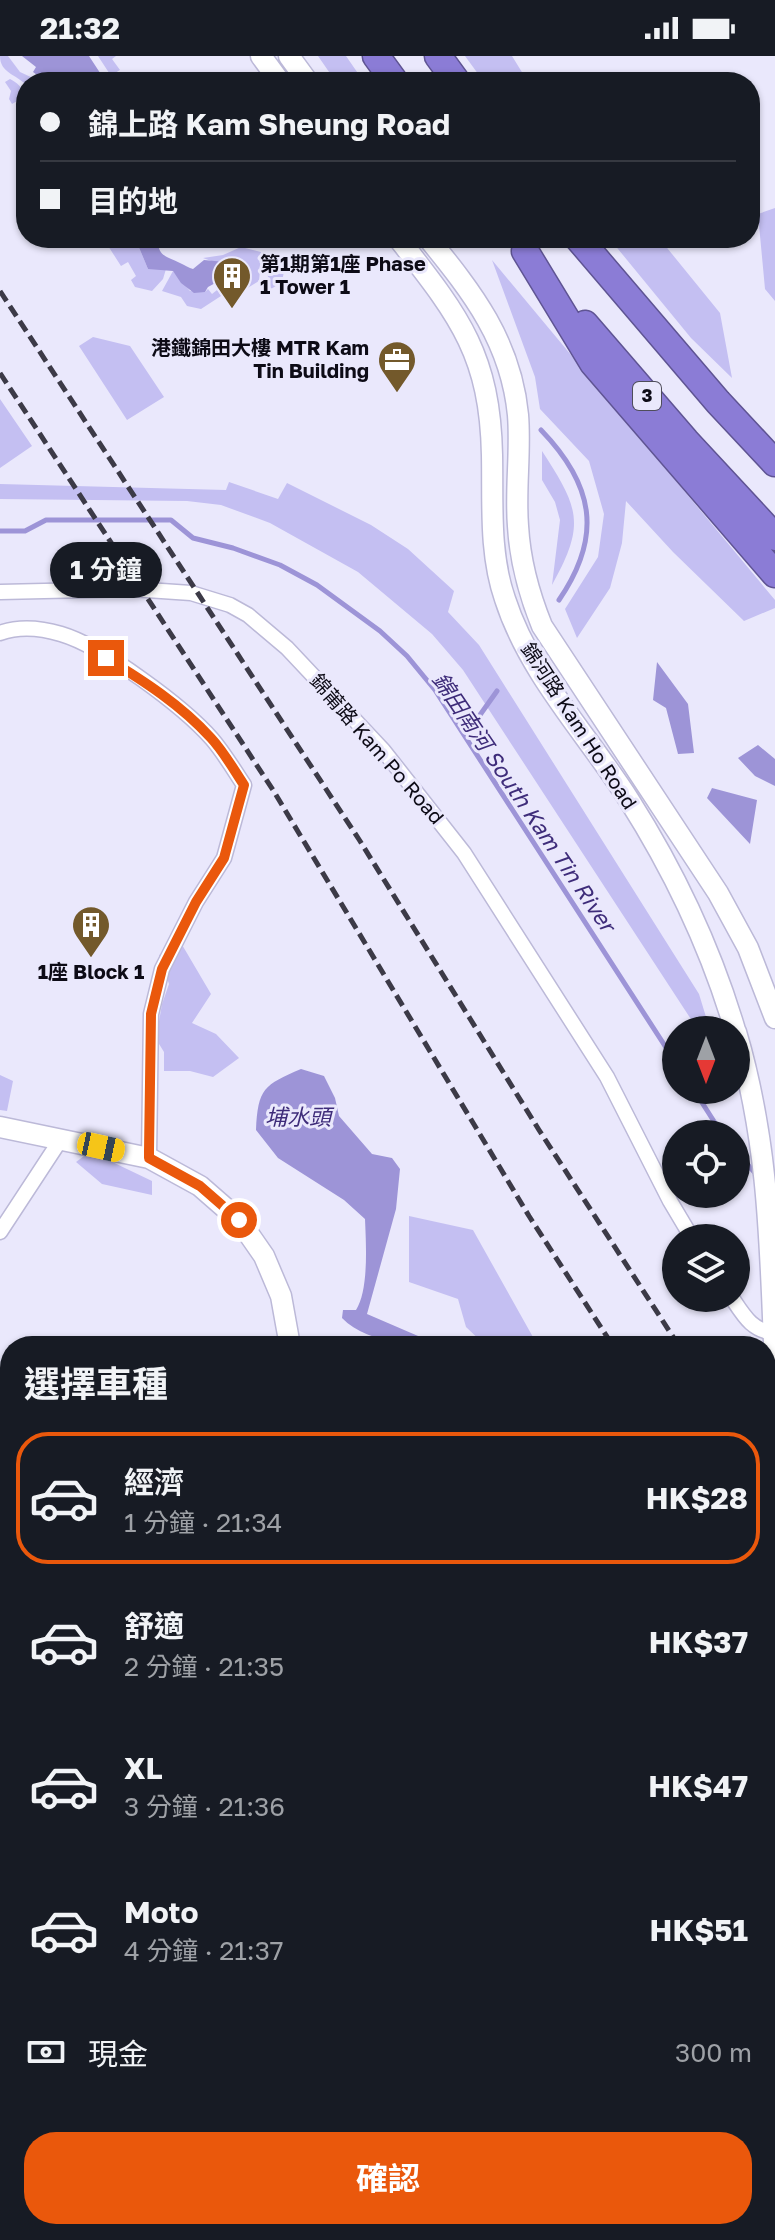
<!DOCTYPE html>
<html lang="zh-TW">
<meta charset="utf-8">
<style>
:root{--surface:#171b24;--page:#242831;--text:#f1f3f6;--muted:#9ea1a6;--line:#363941;--accent:#ea580c}
body{margin:0;font-family:"Golos Text","Noto Sans TC",sans-serif;background:var(--page);color:var(--text);height:100vh;display:flex;flex-direction:column;font-size:30px;white-space:nowrap}
*{box-sizing:border-box;margin:0}
p{font-size:26px;color:var(--muted)}
.icon{flex:none;width:44px;height:44px;fill:none;stroke:currentColor;stroke-width:2;stroke-linecap:round;stroke-linejoin:round}
.map{position:relative;flex:1;overflow:hidden}
.sheet{position:absolute;left:0px;top:1280px;width:776px;height:904px;display:flex;flex-direction:column;background:var(--surface);border-radius:32px 32px 0 0;box-shadow:0 2px 6px #0004}
.sheet>*{flex:none}
.hud{position:absolute;left:16px;top:16px;width:744px;height:176px;border-radius:32px;box-shadow:0 2px 6px #0004;display:grid;align-content:center;height:176px;padding:0 24px;background:var(--surface)}
.needle{width:52px;rotate:180deg}
.fabs{position:absolute;left:662px;top:960px;display:grid;gap:16px}
.fabs a{display:grid;place-items:center;width:88px;height:88px;border-radius:50%;background:var(--surface);box-shadow:0 2px 6px #0004;font-size:40px}
.end{position:absolute;width:36px;height:36px;margin:-18px;border:10px solid #ea580c;background:#fff;box-shadow:0 0 0 4px #fff}
.from{border-radius:50%}
.bubble{position:absolute;height:56px;border-radius:28px;background:var(--surface);box-shadow:0 2px 6px #0004;font-size:26px;font-weight:700;line-height:56px;text-align:center}
.car{position:absolute;width:24px;height:48px;margin:-24px -12px;border-radius:10px;box-shadow:0 0 6px 2px #0007;background:linear-gradient(#f5c518 24%,#345 0 40%,#f5c518 0 76%,#345 0 86%,#f5c518 0)}
.hud b{display:flex;align-items:center;gap:28px;height:76px;font-size:30px}
.hud b+b{border-top:2px solid var(--line)}
.hud i{width:20px;height:20px;background:var(--text)}
ul{padding:0;list-style:none}
li{display:flex;align-items:center;gap:24px;height:132px;margin:0 16px 12px;padding:0 8px;border:4px solid transparent;border-radius:32px}
li div{flex:1}
li b{display:block;font-size:30px}
li em{font-style:normal;font-weight:700}
li.current{border-color:var(--accent)}
li>.icon{width:72px;height:72px;stroke-width:1.5}
h2{padding:0 24px;font-size:36px;line-height:96px}
.pay{display:flex;align-items:center;gap:20px;height:88px;padding:0 24px;font-size:30px}
.pay p{margin-inline-start:auto}
.button{display:flex;gap:16px;margin-top:auto;padding:16px 24px}
.button a{flex:1;height:92px;border-radius:32px;background:var(--accent);color:#fff;font-size:32px;font-weight:700;line-height:92px;text-align:center}
.status{display:flex;justify-content:space-between;align-items:center;height:56px;padding:0 40px;background:var(--surface);direction:ltr}
.status svg{height:22px;fill:currentColor}
.map>svg:first-child{display:block}
.green{fill:#c4bff2}
.water{fill:#9d94d7}
.lines{fill:none;stroke-linecap:round;stroke-linejoin:round}
.stream{stroke:#9d94d7;stroke-width:5}
.street-casing{stroke:#bcb9d8;stroke-width:17}
.secondary-casing{stroke:#bcb9d8;stroke-width:23}
.primary-casing{stroke:#5f5493;stroke-width:25}
.highway-casing{stroke:#5f5493;stroke-width:29}
.street{stroke:#fff;stroke-width:14}
.secondary{stroke:#fff;stroke-width:20}
.primary{stroke:#b9b0e6;stroke-width:22}
.highway{stroke:#8b7cd6;stroke-width:26}
.rail{stroke:#3c3a47;stroke-width:5;stroke-dasharray:12 6;stroke-linecap:butt}
.route{stroke:#ea580c;stroke-width:10}
.labels{text-anchor:middle;stroke-width:6;stroke-linejoin:round;paint-order:stroke}
.shield{fill:#eae8fc;stroke:#4f4d5b;stroke-width:2}
.shield-label{font-size:18px;font-weight:bold;fill:#0d0b16}
.poi-label{font-size:20px;font-weight:bold;fill:#0d0b16;stroke:#eae8fc;text-anchor:start}
.street-label{font-size:20px;fill:#0d0b16;stroke:#eae8fc}
.water-label{font-size:22px;font-style:italic;fill:#3e2c7a;stroke:#eae8fc}
</style>
<div class="status"><b>21:32</b><svg viewBox="0 0 49 12"><path d="M0 12V9h3v3zM5 12V6h3v6zM10 12V3h3v9zM15 12V0h3v12zM26 1h20v11H26zM47 4h2v5h-2z"/></svg></div>
<div class="map">
<svg width="775" height="2184" viewBox="0 0 775 2184">
<rect width="100%" height="100%" fill="#eae8fc"/>
<path class="green" d="M 0,0 L 8,0 L 20,16 L 35,23 L 33,26 L 26,26 L 26,29 C 16,18 0,17 0,0 Z
M 98,0 L 116,0 L 112,3 L 120,14 L 115,17 L 121,26 L 115,26 Z
M 318,0 L 346,0 L 364,26 L 336,26 Z
M 465,0 L 512,0 L 528,26 L 484,26 Z
M 10,23 C 25,31 26,39 26,55 L 19,44 L 12,48 L 9,43 L 11,35 L 5,26 Z
M 775,152 L 775,245 L 765,233 L 758,158 Z
M 103,182 L 135,182 L 148,213 L 166,213 L 163,223 L 152,235 L 135,231 L 131,224 L 136,220 L 128,206 L 121,210 Z
M 609,182 L 659,182 L 720,257 L 732,322 L 691,282 Z
M 241,191 L 261,196 L 268,207 L 260,215 L 259,225 L 246,233 L 237,230 L 225,237 L 222,231 L 227,228 L 224,224 L 228,222 L 221,206 L 214,206 L 203,202 L 223,199 Z
M 492,204 L 775,544 L 775,552 L 744,565 L 673,496 L 626,445 L 622,487 L 610,532 L 577,582 L 565,553 L 598,501 L 604,458 L 589,405 L 540,353 L 535,321 Z
M 280,208 L 284,215 L 282,226 L 271,233 L 267,217 Z
M 173,215 L 190,235 L 205,236 L 208,233 L 212,238 L 217,234 L 221,240 L 201,253 L 187,250 L 181,241 L 162,235 Z
M 93,281 L 130,290 L 164,341 L 127,364 L 79,290 Z
M 0,343 L 32,390 L 0,412 Z
M 542,395 C 579,452 586,468 552,529 L 560,464 L 555,446 L 542,424 Z
M 229,426 L 278,443 L 287,427 L 371,469 L 408,493 L 454,535 L 448,556 L 479,589 L 699,938 L 710,974 L 698,974 L 463,614 L 432,578 L 358,516 L 270,467 L 221,449 L 187,445 L 0,443 L 0,428 L 226,434 Z
M 181,887 L 211,938 L 192,967 L 216,978 L 239,1002 L 213,1021 L 190,1015 L 164,1015 L 164,996 L 156,983 L 162,948 L 169,928 L 159,899 Z
M 0,1019 L 13,1025 L 7,1055 L 0,1054 Z
M 84,1100 L 106,1103 L 152,1125 L 152,1139 L 102,1128 L 76,1106 Z
M 409,1160 L 473,1174 L 538,1290 L 486,1290 L 466,1271 L 458,1243 L 409,1226 Z
M 775,1433 L 775,1580 L 766,1579 L 766,1435 Z
M 0,1865 L 10,1865 L 10,2005 L 0,2007 Z"/>
<path class="water" d="M 22,0 L 89,0 L 106,26 L 47,26 L 33,16 L 36,11 Z
M 135,182 L 158,182 C 157,201 167,200 180,207 C 185,209 189,212 193,213 L 204,204 L 225,206 L 230,211 L 230,219 L 208,231 L 205,236 L 194,237 L 181,227 L 173,215 L 148,213 Z
M 657,606 L 688,648 L 694,697 L 678,698 L 666,652 L 653,644 Z
M 758,689 L 775,703 L 775,730 L 755,720 L 738,702 Z
M 712,732 L 757,744 L 750,788 L 707,742 Z
M 301,1013 L 324,1020 L 335,1042 L 339,1060 L 372,1098 L 392,1102 L 400,1113 L 396,1153 L 367,1258 L 432,1286 L 456,1285 L 463,1290 C 425,1290 369,1290 342,1262 L 343,1254 L 356,1254 C 369,1234 366,1187 365,1163 L 344,1144 L 278,1102 L 256,1074 C 258,1032 264,1029 301,1013 Z
M 766,2075 L 775,2075 L 775,2128 L 766,2128 Z"/>
<g class="lines">
<path class="stream" d="M 541,374 C 594,429 603,480 559,544
M 0,475 L 25,475 L 46,464 L 171,464 L 193,482 L 233,492 L 280,509 L 317,529 L 380,575 L 407,600 L 435,634 L 676,1007
M 465,680 L 497,635
M 694,1034 L 722,1078
M 736,1096 L 757,1119
M 0,2144 L 10,2144"/>
<defs>
<path id="street" d="M 0,536 L 132,533 L 191,537 L 230,549 L 248,559 L 287,592 L 383,694 L 464,797 L 607,1021 L 670,1145 L 692,1182
M 0,577 C 19,570 41,572 61,578 C 102,590 183,650 212,683 C 224,697 234,714 244,729 L 224,802 L 196,846 L 162,913 L 151,958 L 149,1102
M 0,1176 L 61,1083
M 732,1242 C 744,1260 752,1275 775,1277
M 766,2043 L 775,2043
M 0,2101 L 10,2100
M 766,2154 L 775,2153
M 308,2184 L 376,2179 L 434,2184
M 560,2184 L 589,2174"/>
<path id="secondary" d="M 261,0 L 280,26
M 289,0 L 308,26
M 398,182 C 458,259 490,297 492,399 C 493,447 489,497 505,543 C 529,618 587,678 629,744 C 674,815 711,893 735,974
M 428,182 C 473,237 511,286 518,359 C 521,396 515,433 518,470 C 520,505 529,538 542,570 L 718,837 L 748,892 L 775,962
M 736,976 C 770,1091 770,1194 775,1312
M 0,1071 L 149,1102 L 200,1130 L 239,1164 L 264,1200 L 281,1240 L 290,1290
M 766,1387 L 772,1369 L 775,1336
M 0,1476 L 10,1474
M 502,2184 L 503,2174"/>
<path id="primary" d="M 766,1410 L 775,1409
M 766,1612 L 775,1608
M 0,2021 L 10,2019
M 0,2043 L 10,2042"/>
<path id="highway" d="M 376,0 L 395,26
M 438,0 L 457,26
M 578,182 L 718,346 L 775,407
M 525,195 L 593,307 L 775,518
M 585,268 L 686,385 L 775,481"/>
</defs>
<use href="#street" class="street-casing"/>
<use href="#secondary" class="secondary-casing"/>
<use href="#primary" class="primary-casing"/>
<use href="#highway" class="highway-casing"/>
<use href="#street" class="street"/>
<use href="#secondary" class="secondary"/>
<use href="#primary" class="primary"/>
<use href="#highway" class="highway"/>
<path class="rail" d="M 0,235 L 360,785 L 539,1074 L 679,1290
M 0,317 L 273,734 L 529,1160 L 613,1290
M 766,1423 L 775,1437
M 766,1519 L 775,1533"/>
</g>
<g class="lines">
<path class="route" d="M 106,602 C 144,625 181,649 211,682 C 224,696 234,714 244,729 L 224,802 L 196,846 L 162,913 L 151,958 L 149,1095 L 149,1102 L 200,1130 L 239,1164"/>
</g>
<defs>
<symbol id="building-pin" viewBox="-11 -11 22 30"><path d="M0 17L-7.5 6A9.5 9.5 0 1 1 7.5 6Z" fill="#73592b" stroke="#eae8fc"/><path d="M-4-6H4V6H1V3H-1V6H-4ZM-2.5-4.3h1.7v1.8h-1.7ZM.8-4.3h1.7v1.8H.8ZM-2.5-1h1.7V.8h-1.7ZM.8-1h1.7V.8H.8Z" fill="#fff"/></symbol>
<symbol id="office-pin" viewBox="-11 -11 22 30"><path d="M0 17L-7.5 6A9.5 9.5 0 1 1 7.5 6Z" fill="#73592b" stroke="#eae8fc"/><path d="M-6-3h4V-5.5h4V-3h4V5H-6ZM-1-4.5V-3h2v-1.5ZM-6 0V1H6V0Z" fill="#fff"/></symbol>
</defs>
<g fill-rule="evenodd">
<use href="#building-pin" x="210" y="198" width="44" height="60"/>
<use href="#office-pin" x="375" y="282" width="44" height="60"/>
<use href="#building-pin" x="69" y="847" width="44" height="60"/>
</g>
<g class="labels">
<rect class="shield" x="633" y="326" width="28" height="28" rx="6"/>
<g class="shield-label">
<text x="647" y="346">3</text>
</g>
<g class="poi-label">
<text x="260" y="215">第1期第1座 Phase<tspan x="260" dy="23">1 Tower 1</tspan></text>
<text x="369" y="299" text-anchor="end">港鐵錦田大樓 MTR Kam<tspan x="369" dy="23">Tin Building</tspan></text>
<text x="91" y="923" text-anchor="middle">1座 Block 1</text>
</g>
<g class="street-label">
<text transform="translate(579 670) rotate(57)" y="7">錦河路 Kam Ho Road</text>
<text transform="translate(377 693) rotate(49)" y="7">錦莆路 Kam Po Road</text>
</g>
<g class="water-label">
<text transform="translate(524 746) rotate(56)" y="8">錦田南河 South Kam Tin River</text>
<text x="298" y="1069">埔水頭</text>
</g>
</g>
</svg>
<div class="fabs">
<a><svg class="needle" viewBox="-14 -14 28 28"><path d="M0-13l5 13h-10z" fill="#e53935"/><path d="M0 13l5-13h-10z" fill="#9ea1a6"/></svg></a>
<a><svg class="icon" aria-label="locate" viewBox="0 0 24 24"><circle cx="12" cy="12" r="6"/><path d="M12 2v4M12 18v4M2 12h4M18 12h4"/></svg></a>
<a><svg class="icon" aria-label="layers" viewBox="0 0 24 24"><path d="M12 4l9 5-9 5-9-5zM3 14l9 5 9-5"/></svg></a>
</div>
<i class="end from" style="left:239px;top:1164px"></i>
<i class="end" style="left:106px;top:602px"></i>
<div class="bubble" style="left:50px;top:486px;width:112px">1 分鐘</div>
<i class="car" style="left:101px;top:1091px;rotate:102deg"></i>
<div class="hud">
<b><i class="from"></i>錦上路 Kam Sheung Road</b>
<b><i></i>目的地</b>
</div>
<section class="sheet">
<h2>選擇車種</h2>
<ul>
<li class="current"><svg class="icon" aria-label="car" viewBox="0 0 24 24"><path d="M5 17H2v-5l4-1 3-4h7l3 4 3 1v5h-3M9 17h6M6 11h13"/><circle cx="7" cy="17" r="2"/><circle cx="17" cy="17" r="2"/></svg><div><b>經濟</b><p>1 分鐘 · 21:34</p></div><em>HK$28</em></li>
<li><svg class="icon" aria-label="car" viewBox="0 0 24 24"><path d="M5 17H2v-5l4-1 3-4h7l3 4 3 1v5h-3M9 17h6M6 11h13"/><circle cx="7" cy="17" r="2"/><circle cx="17" cy="17" r="2"/></svg><div><b>舒適</b><p>2 分鐘 · 21:35</p></div><em>HK$37</em></li>
<li><svg class="icon" aria-label="car" viewBox="0 0 24 24"><path d="M5 17H2v-5l4-1 3-4h7l3 4 3 1v5h-3M9 17h6M6 11h13"/><circle cx="7" cy="17" r="2"/><circle cx="17" cy="17" r="2"/></svg><div><b>XL</b><p>3 分鐘 · 21:36</p></div><em>HK$47</em></li>
<li><svg class="icon" aria-label="car" viewBox="0 0 24 24"><path d="M5 17H2v-5l4-1 3-4h7l3 4 3 1v5h-3M9 17h6M6 11h13"/><circle cx="7" cy="17" r="2"/><circle cx="17" cy="17" r="2"/></svg><div><b>Moto</b><p>4 分鐘 · 21:37</p></div><em>HK$51</em></li>
</ul>
<div class="pay"><svg class="icon" aria-label="cash" viewBox="0 0 24 24"><path d="M3 7h18v10H3z"/><circle cx="12" cy="12" r="2"/></svg>現金<p>300 m</p></div>
<div class="button"><a>確認</a></div>
</section>
</div>
